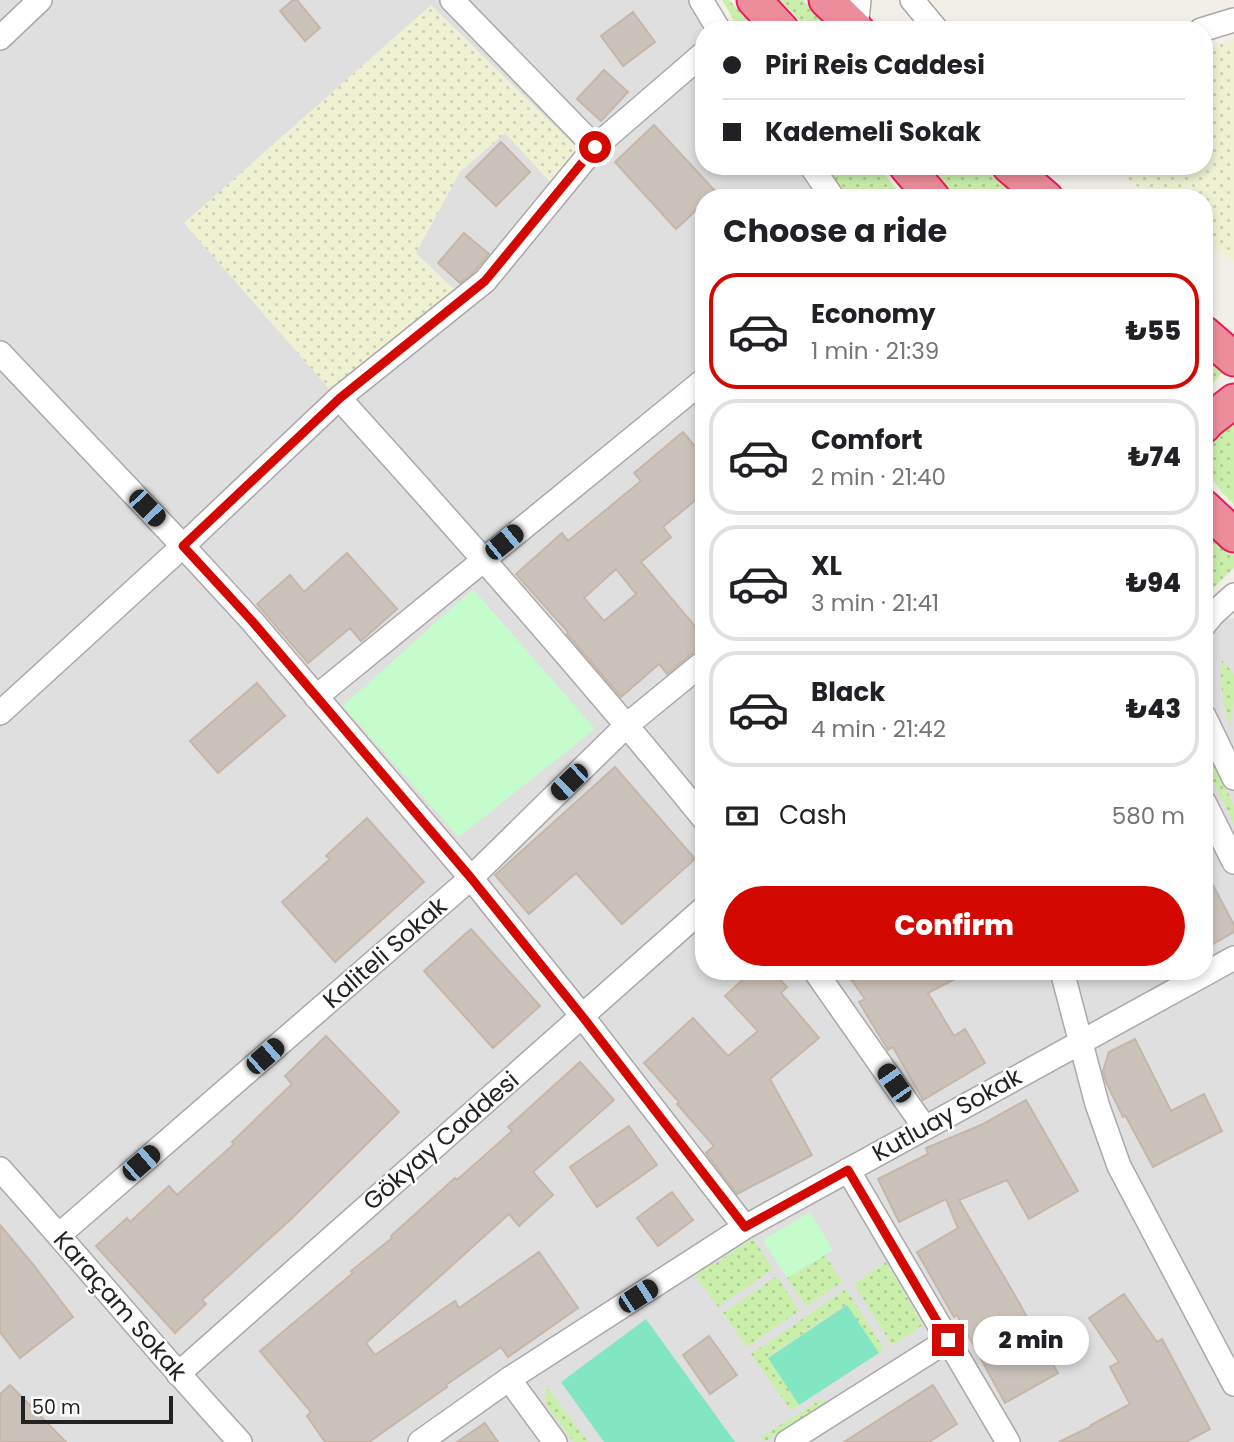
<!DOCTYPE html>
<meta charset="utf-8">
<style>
:root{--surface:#fff;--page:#f2f2f2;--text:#202124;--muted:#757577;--line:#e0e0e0;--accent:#d30800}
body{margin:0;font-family:Poppins,sans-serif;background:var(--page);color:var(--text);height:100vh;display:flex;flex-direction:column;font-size:26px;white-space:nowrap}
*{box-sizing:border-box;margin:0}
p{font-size:23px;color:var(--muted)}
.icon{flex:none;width:38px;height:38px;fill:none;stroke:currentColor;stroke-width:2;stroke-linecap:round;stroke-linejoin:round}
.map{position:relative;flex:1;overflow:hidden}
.sheet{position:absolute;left:695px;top:189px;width:518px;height:791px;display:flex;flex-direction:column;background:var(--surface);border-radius:28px;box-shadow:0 4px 10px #0003}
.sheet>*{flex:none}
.banner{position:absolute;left:695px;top:21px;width:518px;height:154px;border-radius:28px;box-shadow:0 4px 10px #0003;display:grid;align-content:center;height:154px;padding:0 28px;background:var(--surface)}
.scale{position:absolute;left:21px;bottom:18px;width:152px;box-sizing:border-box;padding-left:7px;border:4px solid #222;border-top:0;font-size:19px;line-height:24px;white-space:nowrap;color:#222;-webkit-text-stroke:5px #fff;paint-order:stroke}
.end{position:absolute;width:32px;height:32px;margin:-16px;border:9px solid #d30800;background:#fff;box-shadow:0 0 0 4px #fff}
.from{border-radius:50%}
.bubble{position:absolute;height:49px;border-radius:24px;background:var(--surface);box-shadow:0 4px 10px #0003;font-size:23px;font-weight:800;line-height:49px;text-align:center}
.car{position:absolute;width:21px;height:42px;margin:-21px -10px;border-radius:9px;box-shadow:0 0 5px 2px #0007;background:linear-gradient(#222 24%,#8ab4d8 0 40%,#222 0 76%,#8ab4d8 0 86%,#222 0)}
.banner b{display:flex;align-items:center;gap:24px;height:66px;font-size:26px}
.banner b+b{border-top:2px solid var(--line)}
.banner i{width:18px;height:18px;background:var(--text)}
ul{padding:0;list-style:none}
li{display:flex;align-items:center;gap:21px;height:116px;margin:0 14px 10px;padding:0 14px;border:4px solid var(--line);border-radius:28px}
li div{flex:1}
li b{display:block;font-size:26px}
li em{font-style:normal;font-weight:800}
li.on{border-color:var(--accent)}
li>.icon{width:63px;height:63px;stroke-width:1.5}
h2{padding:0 28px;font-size:32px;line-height:84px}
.pay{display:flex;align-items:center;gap:18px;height:77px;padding:0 28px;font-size:26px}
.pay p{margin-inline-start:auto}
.action{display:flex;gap:14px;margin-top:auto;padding:14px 28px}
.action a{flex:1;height:80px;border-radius:42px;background:var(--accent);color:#fff;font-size:28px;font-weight:800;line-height:80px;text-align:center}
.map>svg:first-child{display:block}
.residential{fill:#e0dfdf}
.farmland{fill:url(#farmland-dots)}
.grass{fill:url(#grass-dots)}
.park{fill:#c4fdcb}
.pitch{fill:#82e6c3}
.building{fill:#cbc2ba;stroke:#c5b6a9;stroke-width:2;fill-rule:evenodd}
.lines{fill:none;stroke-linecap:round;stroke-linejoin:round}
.minor-casing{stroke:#a9a9a9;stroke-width:26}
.highway-casing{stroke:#e71e5b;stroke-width:37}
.minor{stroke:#fff;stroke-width:23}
.highway{stroke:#ed8c9a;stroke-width:33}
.route{stroke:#d30800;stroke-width:9}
.labels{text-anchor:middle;stroke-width:5;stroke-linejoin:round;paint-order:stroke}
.street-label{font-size:24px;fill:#222;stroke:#fff}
</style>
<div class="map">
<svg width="1234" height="1442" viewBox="0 0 1234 1442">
<defs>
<pattern id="farmland-dots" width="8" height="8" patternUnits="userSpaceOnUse" patternTransform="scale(1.75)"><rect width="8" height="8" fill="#eef2d3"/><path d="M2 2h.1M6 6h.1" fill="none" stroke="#cccfb5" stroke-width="1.8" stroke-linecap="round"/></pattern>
<pattern id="grass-dots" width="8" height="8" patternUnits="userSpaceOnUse" patternTransform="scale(1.75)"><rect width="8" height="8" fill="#caefab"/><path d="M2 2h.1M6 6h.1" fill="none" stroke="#adcd93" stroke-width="1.8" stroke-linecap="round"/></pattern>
</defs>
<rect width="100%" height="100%" fill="#f2efe8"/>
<path class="residential" d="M 0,0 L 703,0 L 722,30 L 704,30 L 704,166 L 809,166 L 829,198 L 704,198 L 704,971 L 1204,971 L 1204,620 L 1234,618 L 1234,1442 L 0,1442 Z"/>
<path class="farmland" d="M 431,5 L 581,152 L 550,182 L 505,133 L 460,172 L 416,253 L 458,293 L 332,392 L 184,223 Z
M 1234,39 L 1234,262 L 1204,239 L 1204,198 L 1152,198 L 1111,166 L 1204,166 L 1204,49 Z"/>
<path class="grass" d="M 722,0 L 729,0 L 757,30 L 740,30 Z
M 780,0 L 803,0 L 833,30 L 809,30 Z
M 826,166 L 878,166 L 904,198 L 846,198 Z
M 930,166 L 981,166 L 1018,198 L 957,198 Z
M 1204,352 L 1225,370 L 1204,392 Z
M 1234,420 L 1234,504 C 1216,488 1195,461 1213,437 C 1218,431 1227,425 1234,420 Z
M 1204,526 L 1234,555 L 1234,568 L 1204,597 Z
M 1222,660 L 1234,674 L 1234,700 L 1230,726 C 1223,704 1219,683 1222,660 Z
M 1204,744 L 1234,805 L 1234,824 L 1204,763 Z
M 753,1238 L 773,1269 L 718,1307 L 693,1272 L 711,1258 L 715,1264 Z
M 825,1255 L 842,1282 L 806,1306 L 787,1278 Z
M 886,1262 L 923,1325 L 892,1345 L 854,1284 Z
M 777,1276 L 799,1311 L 747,1347 L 723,1313 Z
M 846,1289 L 884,1349 L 879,1353 L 846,1305 L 768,1357 L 799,1405 L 791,1410 L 751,1354 Z
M 546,1386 L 588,1442 L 574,1442 L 545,1404 Z
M 822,1399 L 826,1404 L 764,1442 L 761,1437 Z"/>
<path class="park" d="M 473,589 L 595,729 L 459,837 L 343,706 Z
M 810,1212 L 833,1250 L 787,1278 L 763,1240 Z"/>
<path class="pitch" d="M 847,1305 L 879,1353 L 799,1405 L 768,1358 Z
M 646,1319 L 735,1442 L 604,1442 L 561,1382 Z"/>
<path class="building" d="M 293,0 L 297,0 L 320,28 L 305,41 L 280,11 Z
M 633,12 L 655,42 L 623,66 L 601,36 Z
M 604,70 L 628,92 L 601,121 L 577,99 Z
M 654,125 L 716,192 L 710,198 L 704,198 L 704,203 L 676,229 L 615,162 Z
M 501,142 L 530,172 L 496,206 L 466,177 Z
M 464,233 L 489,254 L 472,274 L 460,283 L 438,263 Z
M 683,432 L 704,457 L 704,493 L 663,527 L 671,537 L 641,562 L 704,637 L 704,648 L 695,651 L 667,674 L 659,664 L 621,697 L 567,634 L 568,632 L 516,574 L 562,533 L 568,541 L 641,481 L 634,473 ZM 616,569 L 636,594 L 604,621 L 584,598 Z
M 347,553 L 397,609 L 361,641 L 350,628 L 308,663 L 257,604 L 290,575 L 304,592 Z
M 257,683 L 285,716 L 218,773 L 190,741 Z
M 615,767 L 695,859 L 622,924 L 576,873 L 529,914 L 495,875 Z
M 367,818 L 424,882 L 335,962 L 282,902 L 330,859 L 326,856 Z
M 1204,868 L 1234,925 L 1234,932 L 1204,949 Z
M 471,929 L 540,1006 L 493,1048 L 424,971 Z
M 752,971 L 772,971 L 787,987 L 781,993 L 819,1038 L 770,1079 L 812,1155 L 737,1194 L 706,1153 L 714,1146 L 677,1104 L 679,1102 L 644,1063 L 693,1018 L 728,1056 L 758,1031 L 725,996 Z
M 845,971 L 970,971 L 928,993 L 954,1036 L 965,1029 L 985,1063 L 923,1100 L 893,1047 L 888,1050 L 859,1002 L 865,999 Z
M 326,1036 L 399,1112 L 290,1220 L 202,1300 L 206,1304 L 175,1333 L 96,1246 L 127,1218 L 130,1222 L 169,1186 L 177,1195 L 234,1144 L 232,1142 L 292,1084 L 285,1076 Z
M 1135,1039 L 1171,1111 L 1204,1094 L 1222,1131 L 1153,1167 L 1125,1115 L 1123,1117 L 1106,1082 L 1103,1071 L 1109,1052 Z
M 580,1062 L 614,1100 L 533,1172 L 553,1195 L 519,1226 L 509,1214 L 366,1343 L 375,1355 L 455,1301 L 459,1308 L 539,1252 L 578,1308 L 508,1357 L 501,1347 L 446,1385 L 447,1387 L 369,1442 L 325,1442 L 307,1416 L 311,1412 L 260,1351 L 353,1273 L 351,1271 L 392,1238 L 391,1236 L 455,1178 L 457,1180 L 512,1131 L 508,1127 Z
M 1026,1100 L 1078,1191 L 1029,1219 L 1007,1180 L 959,1200 L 1017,1299 L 1058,1373 L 1005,1403 L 957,1315 L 954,1317 L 917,1252 L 958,1228 L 946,1199 L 899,1222 L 878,1179 L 928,1154 L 926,1148 L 981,1125 Z
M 629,1126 L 657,1165 L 597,1207 L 570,1167 Z
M 672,1192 L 693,1220 L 658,1246 L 637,1218 Z
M 0,1225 L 32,1263 L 73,1317 L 20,1358 L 0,1332 Z
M 1124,1294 L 1157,1342 L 1162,1339 L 1210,1429 L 1186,1442 L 1059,1442 L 1092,1426 L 1091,1425 L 1130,1404 L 1110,1367 L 1119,1362 L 1089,1318 Z
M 709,1336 L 737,1375 L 710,1394 L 683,1355 Z
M 10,1385 L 66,1442 L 0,1442 L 0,1394 Z
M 933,1385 L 957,1424 L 929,1442 L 844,1442 Z
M 485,1423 L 498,1442 L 457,1442 Z"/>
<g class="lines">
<defs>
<path id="minor" d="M 452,0 L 595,147
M 701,0 L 719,30
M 912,0 L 937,30
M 856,29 L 859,0
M 1201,30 L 1234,20
M 0,38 L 40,0
M 811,166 L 833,198
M 0,353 L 183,546 L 252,621 L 471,878 L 582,1016 L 745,1227
M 339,398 C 464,536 587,675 704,819
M 1204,625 L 1213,614 L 1234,595
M 316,697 L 704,380
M 0,713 L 183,546 L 339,398 L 485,281 L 595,147 L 704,53
M 1204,716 L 1234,778
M 1204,802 L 1234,862
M 815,971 L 925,1128
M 1062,971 L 1097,1104 L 1119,1166 L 1234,1384
M 0,1169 C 81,1259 158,1353 240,1442
M 848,1170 L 1008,1442
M 59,1235 L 471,878 L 627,725 L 704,662
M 178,1374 L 704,908
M 509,1379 L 555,1442
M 420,1442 L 509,1379 L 745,1227 L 1234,958
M 787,1442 L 948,1340"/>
<path id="highway" d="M 754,0 L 782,30
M 826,0 L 857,30
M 906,166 L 933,198
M 1009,166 L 1046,198
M 1204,333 L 1234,359
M 1204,426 L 1207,422 L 1234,401
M 1204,507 L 1234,535"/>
</defs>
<use href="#minor" class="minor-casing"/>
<use href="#highway" class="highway-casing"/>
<use href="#minor" class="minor"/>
<use href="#highway" class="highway"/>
</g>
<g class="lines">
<path class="route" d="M 595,147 L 485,281 L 340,398 L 183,546 L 252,621 L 471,878 L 582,1016 L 745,1227 L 848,1170 L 948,1340"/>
</g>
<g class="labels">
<g class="street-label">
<text transform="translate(385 953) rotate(-41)" y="8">Kaliteli Sokak</text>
<text transform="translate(947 1115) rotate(-29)" y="8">Kutluay Sokak</text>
<text transform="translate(441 1141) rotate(-41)" y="8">Gökyay Caddesi</text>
<text transform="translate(120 1306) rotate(49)" y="8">Karaçam Sokak</text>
</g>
</g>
</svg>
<div class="scale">50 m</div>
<i class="end from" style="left:595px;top:147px"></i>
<i class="end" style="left:948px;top:1340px"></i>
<div class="bubble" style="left:973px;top:1316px;width:116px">2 min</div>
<i class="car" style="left:147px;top:508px;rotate:136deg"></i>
<i class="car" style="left:504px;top:542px;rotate:51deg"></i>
<i class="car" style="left:569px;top:782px;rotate:226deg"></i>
<i class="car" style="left:265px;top:1056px;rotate:49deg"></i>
<i class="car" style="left:894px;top:1083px;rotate:325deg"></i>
<i class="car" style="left:141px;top:1163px;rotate:49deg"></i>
<i class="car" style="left:638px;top:1296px;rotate:57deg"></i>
<div class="banner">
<b><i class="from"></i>Piri Reis Caddesi</b>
<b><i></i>Kademeli Sokak</b>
</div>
<section class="sheet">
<h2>Choose a ride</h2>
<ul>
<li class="on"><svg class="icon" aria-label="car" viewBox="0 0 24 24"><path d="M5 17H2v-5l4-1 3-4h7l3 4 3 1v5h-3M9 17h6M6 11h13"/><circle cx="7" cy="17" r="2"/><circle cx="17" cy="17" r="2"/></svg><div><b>Economy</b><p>1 min · 21:39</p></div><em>₺55</em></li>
<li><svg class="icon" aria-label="car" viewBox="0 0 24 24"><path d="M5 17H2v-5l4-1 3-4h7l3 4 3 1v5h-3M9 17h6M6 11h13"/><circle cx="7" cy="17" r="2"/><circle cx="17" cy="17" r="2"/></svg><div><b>Comfort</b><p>2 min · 21:40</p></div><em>₺74</em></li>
<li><svg class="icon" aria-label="car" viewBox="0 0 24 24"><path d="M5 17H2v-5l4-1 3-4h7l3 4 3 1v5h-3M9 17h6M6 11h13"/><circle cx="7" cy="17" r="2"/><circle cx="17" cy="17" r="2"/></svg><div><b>XL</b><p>3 min · 21:41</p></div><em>₺94</em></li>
<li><svg class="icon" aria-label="car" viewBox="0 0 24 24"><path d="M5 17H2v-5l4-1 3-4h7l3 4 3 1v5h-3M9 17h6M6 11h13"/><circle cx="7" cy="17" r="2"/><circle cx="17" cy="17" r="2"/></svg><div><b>Black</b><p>4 min · 21:42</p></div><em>₺43</em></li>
</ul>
<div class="pay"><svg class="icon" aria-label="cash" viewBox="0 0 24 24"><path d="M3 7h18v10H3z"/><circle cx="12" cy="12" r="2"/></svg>Cash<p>580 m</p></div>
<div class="action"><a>Confirm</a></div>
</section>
</div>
